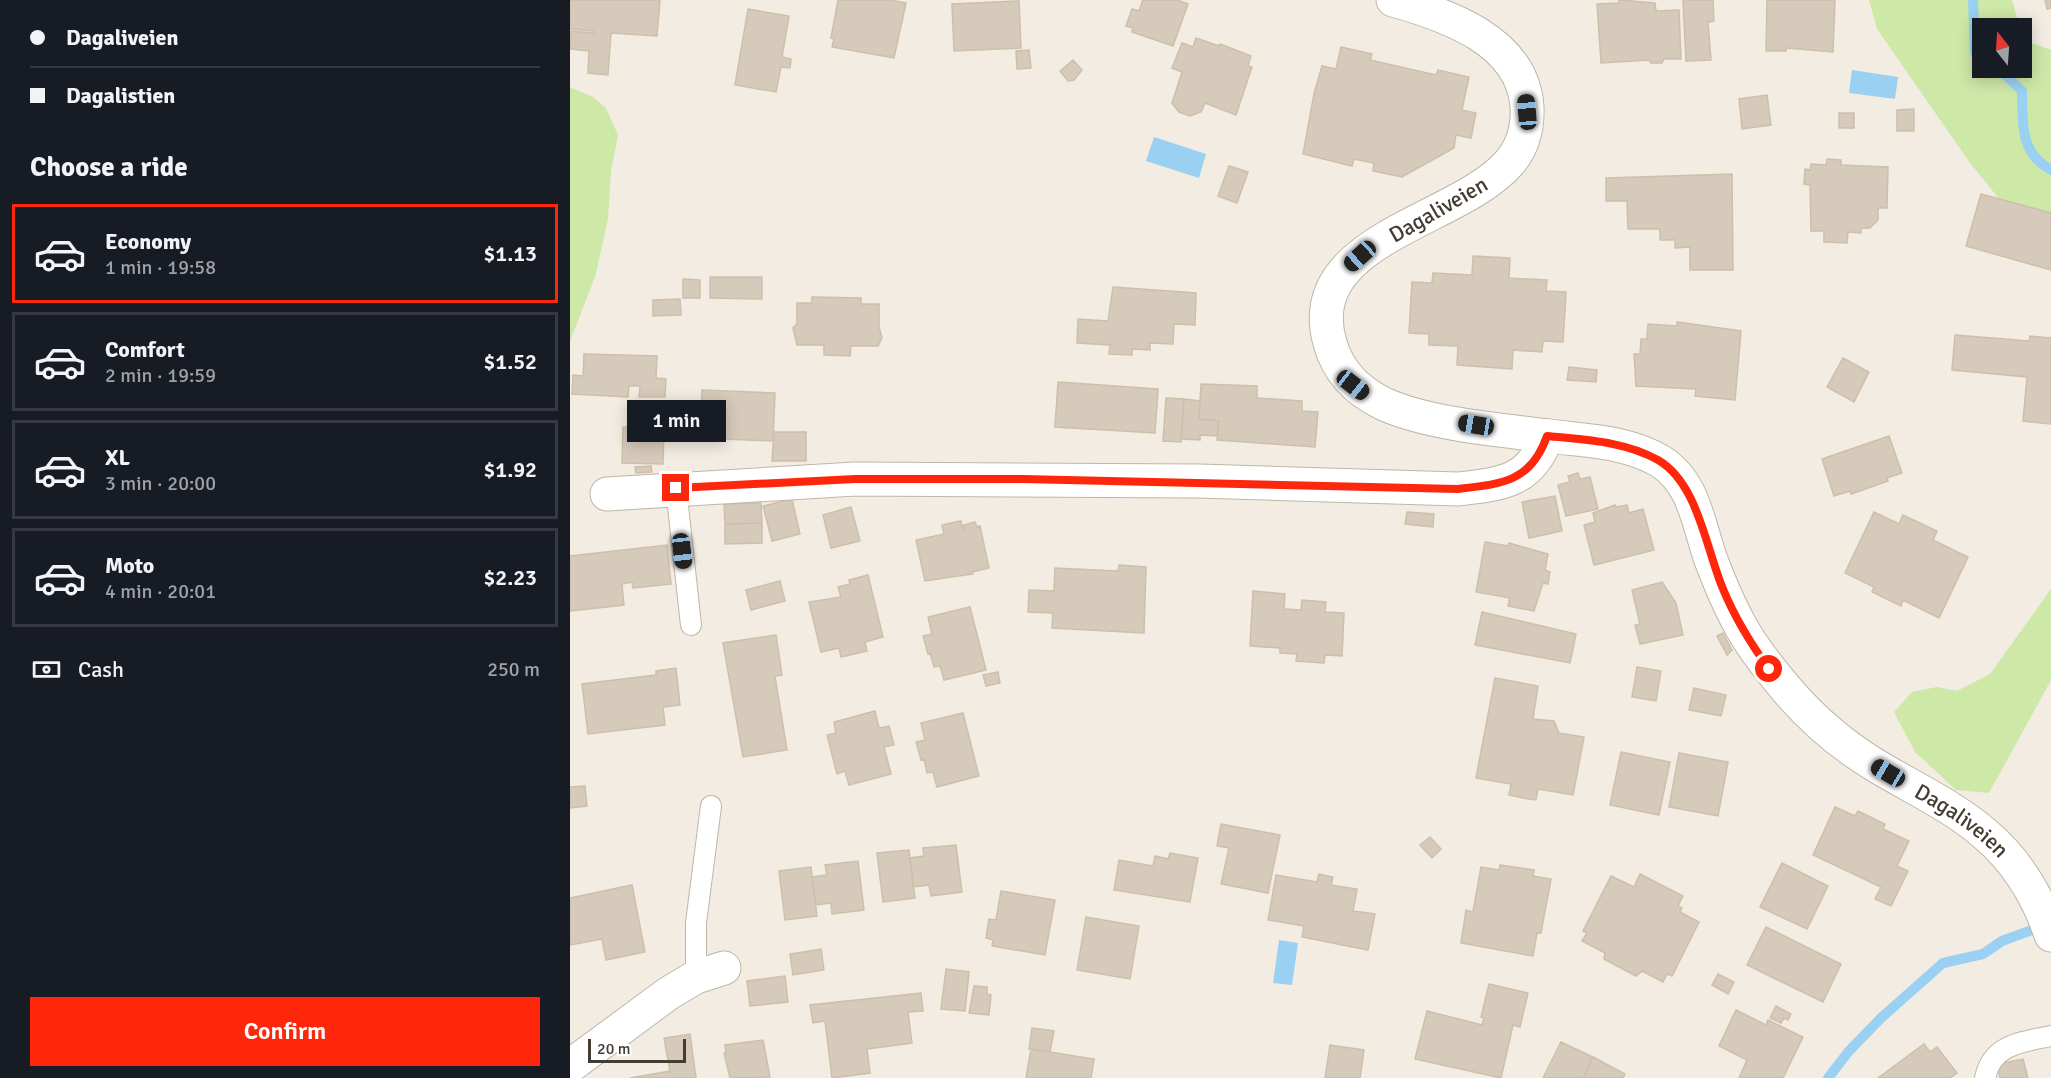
<!DOCTYPE html>
<meta charset="utf-8">
<style>
:root{--surface:#171b24;--page:#242831;--text:#f1f3f6;--muted:#9ea1a6;--line:#363941;--accent:#ff270b}
body{margin:0;font-family:Signika,sans-serif;background:var(--page);color:var(--text);height:100vh;display:flex;flex-direction:column;font-size:22px;white-space:nowrap}
*{box-sizing:border-box;margin:0}
p{font-size:20px;color:var(--muted)}
.icon{flex:none;width:33px;height:33px;fill:none;stroke:currentColor;stroke-width:2;stroke-linecap:round;stroke-linejoin:round}
.map{position:relative;flex:1;overflow:hidden}
.panel{display:flex;flex-direction:column;background:var(--surface);width:570px}
.panel>*{flex:none}
.top-card{display:grid;align-content:center;height:132px;padding:0 30px;background:var(--surface)}
.needle{width:39px;rotate:343deg}
.fabs{position:absolute;left:1402px;top:18px;display:grid;gap:12px}
.fabs a{display:grid;place-items:center;width:60px;height:60px;border-radius:0px;background:var(--surface);box-shadow:0 3px 15px #0003;font-size:30px}
.scale{position:absolute;left:18px;bottom:15px;width:98px;box-sizing:border-box;padding-left:6px;border:3px solid #433c32;border-top:0;font-size:16px;line-height:21px;white-space:nowrap;color:#433c32;-webkit-text-stroke:4px #fff;paint-order:stroke}
.end{position:absolute;width:27px;height:27px;margin:-14px;border:8px solid #ff270b;background:#fff;box-shadow:0 0 0 3px #fff}
.from{border-radius:50%}
.bubble{position:absolute;height:42px;border-radius:0px;background:var(--surface);box-shadow:0 3px 15px #0003;font-size:20px;font-weight:600;line-height:42px;text-align:center}
.car{position:absolute;width:18px;height:36px;margin:-18px -9px;border-radius:8px;box-shadow:0 0 4px 2px #0007;background:linear-gradient(#222 24%,#8ab4d8 0 40%,#222 0 76%,#8ab4d8 0 86%,#222 0)}
.top-card b{display:flex;align-items:center;gap:21px;height:57px;font-size:22px}
.top-card b+b{border-top:2px solid var(--line)}
.top-card i{width:15px;height:15px;background:var(--text)}
ul{padding:0;list-style:none}
li{display:flex;align-items:center;gap:18px;height:99px;margin:0 12px 9px;padding:0 18px;border:3px solid var(--line);border-radius:0px}
li div{flex:1}
li b{display:block;font-size:22px}
li em{font-style:normal;font-weight:600}
li.selected{border-color:var(--accent)}
li>.icon{width:54px;height:54px;stroke-width:1.5}
h2{padding:0 30px;font-size:27px;line-height:72px}
.pay{display:flex;align-items:center;gap:15px;height:66px;padding:0 30px;font-size:22px}
.pay p{margin-inline-start:auto}
.cta{display:flex;gap:12px;margin-top:auto;padding:12px 30px}
.cta a{flex:1;height:69px;border-radius:0px;background:var(--accent);color:#fff;font-size:24px;font-weight:600;line-height:69px;text-align:center}
main{display:flex;flex:1;min-height:0}
.map>svg:first-child{display:block}
.green{fill:#cee8a8}
.water{fill:#9ad1f2}
.lines{fill:none;stroke-linecap:round;stroke-linejoin:round}
.stream{stroke:#9ad1f2;stroke-width:10}
.building{fill:#d6caba;stroke:#cebfaa;stroke-width:1.5}
.lane-casing{stroke:#c0b6a7;stroke-width:22}
.street-casing{stroke:#c0b6a7;stroke-width:35}
.lane{stroke:#fff;stroke-width:20}
.street{stroke:#fff;stroke-width:33}
.route{stroke:#ff270b;stroke-width:8}
.labels{text-anchor:middle;stroke-width:6;stroke-linejoin:round;paint-order:stroke}
.street-label{font-size:22px;fill:#433c32;stroke:#fff}
</style>
<main>
<section class="panel">
<div class="top-card">
<b><i class="from"></i>Dagaliveien</b>
<b><i></i>Dagalistien</b>
</div>
<h2>Choose a ride</h2>
<ul>
<li class="selected"><svg class="icon" aria-label="car" viewBox="0 0 24 24"><path d="M5 17H2v-5l4-1 3-4h7l3 4 3 1v5h-3M9 17h6M6 11h13"/><circle cx="7" cy="17" r="2"/><circle cx="17" cy="17" r="2"/></svg><div><b>Economy</b><p>1 min · 19:58</p></div><em>$1.13</em></li>
<li><svg class="icon" aria-label="car" viewBox="0 0 24 24"><path d="M5 17H2v-5l4-1 3-4h7l3 4 3 1v5h-3M9 17h6M6 11h13"/><circle cx="7" cy="17" r="2"/><circle cx="17" cy="17" r="2"/></svg><div><b>Comfort</b><p>2 min · 19:59</p></div><em>$1.52</em></li>
<li><svg class="icon" aria-label="car" viewBox="0 0 24 24"><path d="M5 17H2v-5l4-1 3-4h7l3 4 3 1v5h-3M9 17h6M6 11h13"/><circle cx="7" cy="17" r="2"/><circle cx="17" cy="17" r="2"/></svg><div><b>XL</b><p>3 min · 20:00</p></div><em>$1.92</em></li>
<li><svg class="icon" aria-label="car" viewBox="0 0 24 24"><path d="M5 17H2v-5l4-1 3-4h7l3 4 3 1v5h-3M9 17h6M6 11h13"/><circle cx="7" cy="17" r="2"/><circle cx="17" cy="17" r="2"/></svg><div><b>Moto</b><p>4 min · 20:01</p></div><em>$2.23</em></li>
</ul>
<div class="pay"><svg class="icon" aria-label="cash" viewBox="0 0 24 24"><path d="M3 7h18v10H3z"/><circle cx="12" cy="12" r="2"/></svg>Cash<p>250 m</p></div>
<div class="cta"><a>Confirm</a></div>
</section>
<div class="map">
<svg width="1481" height="1078" viewBox="0 0 1481 1078">
<rect width="100%" height="100%" fill="#f2ece2"/>
<path class="green" d="M 1299,0 L 1442,0 L 1450,28 L 1413,28 L 1413,68 L 1452,68 L 1452,35 L 1454,40 L 1481,50 L 1481,263 L 1400,163 L 1307,29 Z
M 0,87 L 23,97 L 36,108 L 48,135 L 41,171 L 38,219 L 25,277 L 0,341 Z
M 1481,589 L 1481,680 L 1419,793 L 1386,790 L 1345,752 L 1324,712 L 1342,692 L 1367,687 L 1387,691 L 1420,674 Z"/>
<path class="water" d="M 1282,70 L 1328,77 L 1325,99 L 1279,93 Z
M 584,137 L 636,154 L 629,178 L 576,161 Z
M 709,940 L 728,943 L 722,985 L 703,983 Z"/>
<g class="lines">
<path class="stream" d="M 1403,0 L 1405,52 L 1413,57
M 1428,68 L 1452,91 C 1453,123 1449,152 1481,170
M 1258,1078 L 1279,1051 L 1311,1018 L 1373,963 L 1413,954 L 1432,941 L 1475,925"/>
</g>
<path class="building" d="M 0,0 L 90,0 L 87,36 L 41,33 L 38,75 L 18,73 L 19,51 L 0,49 L 1,31 L 23,33 L 23,31 L 0,29 Z
M 268,0 L 320,0 L 336,3 L 324,58 L 262,47 L 264,39 L 261,38 Z
M 573,0 L 607,0 L 618,4 L 603,46 L 562,32 L 563,28 L 556,26 L 562,9 L 569,11 Z
M 1049,0 L 1085,3 L 1086,11 L 1109,10 L 1111,59 L 1094,59 L 1092,63 L 1081,63 L 1079,60 L 1031,63 L 1027,4 L 1049,3 Z
M 1113,0 L 1143,0 L 1144,21 L 1138,22 L 1141,60 L 1116,61 Z
M 1197,0 L 1265,0 L 1263,52 L 1216,48 L 1216,51 L 1196,51 Z
M 1475,0 L 1481,0 L 1481,8 L 1477,9 Z
M 449,1 L 451,48 L 384,51 L 382,4 Z
M 178,9 L 219,16 L 212,57 L 221,59 L 220,68 L 211,67 L 206,92 L 165,85 Z
M 626,38 L 649,46 L 650,44 L 681,56 L 678,66 L 682,67 L 666,115 L 635,103 L 631,112 L 620,116 L 609,112 L 602,103 L 612,72 L 602,68 L 612,43 L 623,47 Z
M 771,47 L 802,54 L 800,60 L 866,75 L 868,70 L 899,77 L 892,110 L 906,113 L 901,138 L 886,135 L 884,148 L 832,177 L 803,171 L 804,163 L 784,159 L 782,166 L 733,154 L 744,94 L 752,66 L 766,69 Z
M 459,50 L 461,68 L 447,69 L 446,51 Z
M 503,60 L 512,70 L 504,80 L 498,81 L 490,71 Z
M 1197,95 L 1201,125 L 1172,129 L 1169,99 Z
M 1344,109 L 1344,131 L 1327,131 L 1327,110 Z
M 1269,113 L 1284,113 L 1284,128 L 1269,128 Z
M 1257,159 L 1271,160 L 1271,165 L 1318,167 L 1317,208 L 1308,208 L 1308,220 L 1300,228 L 1291,228 L 1291,233 L 1278,232 L 1277,243 L 1254,242 L 1254,231 L 1241,231 L 1240,185 L 1234,184 L 1235,169 L 1240,170 L 1241,164 L 1256,165 Z
M 659,166 L 678,172 L 667,203 L 648,196 Z
M 1162,174 L 1163,270 L 1120,270 L 1120,247 L 1105,248 L 1105,240 L 1090,240 L 1090,229 L 1058,229 L 1057,201 L 1036,201 L 1036,178 Z
M 1411,194 L 1481,213 L 1481,270 L 1396,246 Z
M 903,256 L 940,258 L 939,278 L 977,280 L 976,291 L 996,292 L 993,342 L 973,341 L 972,352 L 943,350 L 942,369 L 887,365 L 888,346 L 859,345 L 859,334 L 839,333 L 842,282 L 862,283 L 863,273 L 902,275 Z
M 140,277 L 192,277 L 192,299 L 140,298 Z
M 113,279 L 130,280 L 130,298 L 113,298 Z
M 543,287 L 626,293 L 625,325 L 604,324 L 603,344 L 580,343 L 580,350 L 562,349 L 562,355 L 539,354 L 540,345 L 507,343 L 508,319 L 538,321 Z
M 242,297 L 291,298 L 291,304 L 309,304 L 309,327 L 312,338 L 308,346 L 281,346 L 280,356 L 254,355 L 254,345 L 227,345 L 223,328 L 227,324 L 227,303 L 242,303 Z
M 110,299 L 111,315 L 83,316 L 83,300 Z
M 1107,322 L 1171,331 L 1165,400 L 1125,396 L 1126,389 L 1066,386 L 1064,354 L 1070,354 L 1071,339 L 1077,339 L 1078,324 L 1107,326 Z
M 1385,335 L 1459,341 L 1460,336 L 1481,338 L 1481,424 L 1453,421 L 1457,377 L 1382,370 Z
M 14,354 L 87,356 L 86,378 L 96,379 L 95,397 L 69,397 L 70,386 L 59,386 L 58,397 L 2,394 L 3,375 L 13,376 Z
M 1273,358 L 1299,372 L 1284,402 L 1257,387 Z
M 999,367 L 1027,370 L 1026,382 L 997,380 Z
M 488,382 L 588,389 L 585,433 L 485,427 Z
M 631,384 L 687,386 L 687,398 L 732,401 L 732,411 L 748,412 L 745,447 L 647,440 L 649,421 L 629,419 Z
M 132,390 L 205,393 L 203,441 L 130,438 Z
M 596,398 L 614,399 L 611,442 L 593,441 Z
M 614,399 L 630,401 L 629,419 L 649,421 L 647,436 L 630,435 L 630,440 L 611,439 Z
M 53,427 L 94,429 L 93,464 L 52,463 Z
M 204,432 L 236,432 L 236,461 L 202,461 Z
M 1319,436 L 1332,473 L 1317,478 L 1318,481 L 1281,494 L 1280,491 L 1264,496 L 1252,459 Z
M 81,466 L 82,472 L 66,473 L 65,467 Z
M 1008,473 L 1010,479 L 1020,477 L 1028,509 L 996,516 L 988,485 L 1000,482 L 998,476 Z
M 985,496 L 992,531 L 959,538 L 952,502 Z
M 222,499 L 230,534 L 202,541 L 193,506 Z
M 191,503 L 192,523 L 155,524 L 154,504 Z
M 1045,505 L 1046,507 L 1057,505 L 1059,513 L 1073,509 L 1084,550 L 1024,565 L 1014,525 L 1025,522 L 1023,513 Z
M 281,507 L 290,541 L 261,548 L 253,515 Z
M 837,512 L 864,514 L 863,527 L 835,524 Z
M 1304,512 L 1329,524 L 1333,515 L 1367,531 L 1363,540 L 1398,557 L 1369,618 L 1333,600 L 1331,606 L 1302,592 L 1304,587 L 1275,573 Z
M 391,521 L 393,530 L 394,525 L 405,522 L 407,527 L 410,526 L 419,568 L 402,572 L 403,574 L 355,581 L 346,540 L 374,534 L 372,525 Z
M 192,523 L 192,543 L 155,544 L 155,524 Z
M 915,542 L 938,546 L 939,543 L 978,554 L 975,570 L 980,572 L 978,584 L 973,583 L 964,611 L 938,606 L 940,598 L 906,592 Z
M 97,545 L 101,584 L 63,588 L 62,582 L 52,584 L 54,605 L 0,611 L 0,556 Z
M 549,565 L 576,567 L 574,633 L 482,628 L 483,613 L 458,612 L 459,590 L 484,591 L 485,568 L 548,571 Z
M 298,575 L 313,637 L 295,642 L 297,651 L 271,657 L 269,648 L 251,652 L 239,602 L 271,597 L 268,587 L 280,584 L 279,580 Z
M 210,581 L 215,601 L 181,610 L 176,590 Z
M 1092,582 L 1106,603 L 1113,635 L 1070,644 L 1065,625 L 1070,624 L 1062,590 Z
M 683,591 L 715,594 L 714,609 L 731,610 L 732,600 L 756,602 L 755,612 L 774,613 L 772,656 L 755,655 L 754,663 L 726,661 L 727,654 L 710,653 L 710,648 L 680,646 Z
M 400,607 L 416,670 L 374,680 L 370,666 L 364,667 L 360,653 L 358,654 L 353,636 L 362,634 L 358,617 Z
M 912,612 L 1006,634 L 1000,663 L 905,645 Z
M 1153,633 L 1162,650 L 1157,655 L 1147,636 Z
M 206,635 L 212,675 L 205,676 L 217,750 L 173,757 L 153,643 Z
M 1067,667 L 1091,671 L 1086,701 L 1062,697 Z
M 106,668 L 110,705 L 93,707 L 95,725 L 18,734 L 12,684 L 86,675 L 86,671 Z
M 428,672 L 430,683 L 416,686 L 413,675 Z
M 925,678 L 968,686 L 963,719 L 984,721 L 989,733 L 1014,737 L 1003,795 L 968,789 L 966,800 L 953,798 L 939,795 L 941,784 L 906,778 Z
M 1124,688 L 1156,695 L 1151,716 L 1119,710 Z
M 305,711 L 309,728 L 319,726 L 324,745 L 314,747 L 321,774 L 279,785 L 275,771 L 267,774 L 257,735 L 266,733 L 264,722 Z
M 393,713 L 409,776 L 367,787 L 363,772 L 357,773 L 354,759 L 351,760 L 346,742 L 355,740 L 351,723 Z
M 1051,752 L 1100,762 L 1089,815 L 1040,805 Z
M 1109,753 L 1158,762 L 1148,816 L 1099,807 Z
M 15,786 L 17,806 L 0,808 L 0,787 Z
M 1265,807 L 1285,816 L 1288,811 L 1315,824 L 1313,829 L 1339,841 L 1327,866 L 1338,871 L 1321,906 L 1305,899 L 1311,887 L 1243,855 Z
M 651,824 L 710,835 L 698,893 L 651,884 L 659,848 L 647,846 Z
M 860,837 L 871,849 L 862,858 L 850,845 Z
M 386,845 L 392,892 L 361,896 L 359,885 L 343,887 L 340,858 L 354,856 L 353,848 Z
M 339,850 L 345,898 L 313,902 L 307,853 Z
M 600,853 L 628,858 L 620,902 L 544,890 L 549,860 L 583,866 L 585,856 L 598,859 Z
M 288,861 L 294,910 L 262,914 L 261,903 L 246,905 L 242,877 L 257,875 L 255,865 Z
M 1212,863 L 1258,886 L 1237,929 L 1190,907 Z
M 930,865 L 964,870 L 963,876 L 981,879 L 971,933 L 967,933 L 963,956 L 891,943 L 896,910 L 903,912 L 911,867 L 929,870 Z
M 241,867 L 247,916 L 215,920 L 209,871 Z
M 749,874 L 763,877 L 761,885 L 787,889 L 783,911 L 805,914 L 798,950 L 732,937 L 734,926 L 698,920 L 706,875 L 747,882 Z
M 1070,874 L 1113,896 L 1108,906 L 1112,908 L 1110,912 L 1129,922 L 1102,976 L 1097,974 L 1093,982 L 1072,971 L 1066,976 L 1034,959 L 1035,953 L 1012,941 L 1017,933 L 1013,931 L 1041,876 L 1064,887 Z
M 62,885 L 75,952 L 36,960 L 32,939 L 0,945 L 0,898 Z
M 431,891 L 485,900 L 475,955 L 422,946 L 423,940 L 416,938 L 419,919 L 426,920 Z
M 516,917 L 569,926 L 560,979 L 507,970 Z
M 1196,927 L 1271,964 L 1253,1002 L 1177,965 Z
M 251,949 L 254,970 L 223,975 L 220,954 Z
M 376,969 L 399,972 L 395,1011 L 371,1009 Z
M 1148,974 L 1164,982 L 1158,994 L 1142,985 Z
M 215,976 L 218,1002 L 180,1006 L 177,981 Z
M 919,984 L 958,993 L 950,1027 L 943,1025 L 931,1078 L 845,1059 L 857,1011 L 912,1025 L 914,1018 L 911,1017 Z
M 404,986 L 417,987 L 417,994 L 421,995 L 419,1015 L 399,1013 Z
M 351,993 L 353,1011 L 338,1012 L 342,1043 L 297,1049 L 300,1073 L 262,1078 L 255,1021 L 243,1023 L 240,1005 Z
M 1206,1006 L 1221,1014 L 1218,1020 L 1214,1018 L 1211,1023 L 1200,1018 Z
M 1166,1010 L 1196,1025 L 1198,1020 L 1233,1037 L 1213,1078 L 1169,1078 L 1177,1060 L 1149,1046 Z
M 462,1028 L 484,1031 L 480,1052 L 459,1049 Z
M 120,1034 L 126,1078 L 60,1078 L 100,1071 L 94,1038 Z
M 193,1040 L 200,1077 L 160,1078 L 154,1053 L 156,1053 L 155,1045 Z
M 991,1042 L 1023,1057 L 1013,1078 L 973,1078 Z
M 1354,1044 L 1360,1052 L 1367,1047 L 1387,1073 L 1380,1078 L 1308,1078 Z
M 760,1045 L 794,1050 L 790,1078 L 755,1078 Z
M 461,1049 L 524,1059 L 521,1078 L 456,1078 Z
M 1023,1057 L 1055,1074 L 1053,1078 L 1013,1078 Z
M 1453,1059 L 1458,1078 L 1430,1078 L 1427,1064 Z"/>
<g class="lines">
<defs>
<path id="lane" d="M 106,488 L 121,625
M 126,977 L 126,923 L 141,806
M 1415,1078 C 1422,1044 1452,1042 1481,1036"/>
<g id="street">
<path id="s1" d="M 823,0 C 877,15 953,41 957,107 C 958,129 953,147 939,163 C 888,222 730,239 760,343 C 768,372 787,391 814,404 C 858,424 930,430 979,436 C 1016,441 1056,441 1090,461 C 1125,483 1128,524 1141,560 C 1149,581 1158,603 1169,623 C 1182,648 1200,670 1218,691 C 1243,720 1272,745 1305,765 C 1341,787 1383,806 1415,834 C 1447,861 1468,896 1481,935"/>
<path d="M 37,494 L 285,479 L 629,481 L 888,489 C 932,484 961,482 977,436"/>
<path d="M 0,1066 L 99,993 L 126,977 L 154,968"/>
</g>
</defs>
<use href="#lane" class="lane-casing"/>
<use href="#street" class="street-casing"/>
<use href="#lane" class="lane"/>
<use href="#street" class="street"/>
</g>
<g class="lines">
<path class="route" d="M 106,488 L 285,479 L 453,479 L 888,489 C 932,484 961,482 977,436 C 1015,440 1054,441 1088,460 C 1128,483 1136,549 1153,589 C 1165,618 1181,644 1199,669"/>
</g>
<g class="labels">
<g class="street-label">
<text transform="translate(868 209) rotate(-30)" y="8">Dagaliveien</text>
<text dy="8" stroke="none"><textPath href="#s1" startOffset="1371">Dagaliveien</textPath></text>
</g>
</g>
</svg>
<div class="fabs">
<a><svg class="needle" viewBox="-14 -14 28 28"><path d="M0-13l5 13h-10z" fill="#e53935"/><path d="M0 13l5-13h-10z" fill="#9ea1a6"/></svg></a>
</div>
<div class="scale">20 m</div>
<i class="end from" style="left:1199px;top:669px"></i>
<i class="end" style="left:106px;top:488px"></i>
<div class="bubble" style="left:57px;top:400px;width:99px">1 min</div>
<i class="car" style="left:957px;top:112px;rotate:355deg"></i>
<i class="car" style="left:790px;top:256px;rotate:228deg"></i>
<i class="car" style="left:783px;top:385px;rotate:128deg"></i>
<i class="car" style="left:906px;top:425px;rotate:279deg"></i>
<i class="car" style="left:112px;top:551px;rotate:173deg"></i>
<i class="car" style="left:1318px;top:773px;rotate:300deg"></i>
</div>
</main>
